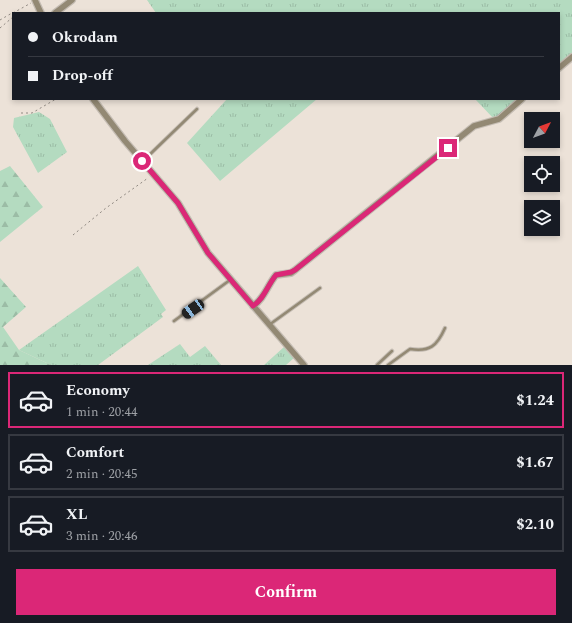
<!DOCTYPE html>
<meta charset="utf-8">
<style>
:root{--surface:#171b24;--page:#20242c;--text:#f1f3f6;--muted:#9ea1a6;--line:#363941;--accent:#db2777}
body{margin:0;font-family:Spectral,serif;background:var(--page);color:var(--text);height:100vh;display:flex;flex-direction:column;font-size:15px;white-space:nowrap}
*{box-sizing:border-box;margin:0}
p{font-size:13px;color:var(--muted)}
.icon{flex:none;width:22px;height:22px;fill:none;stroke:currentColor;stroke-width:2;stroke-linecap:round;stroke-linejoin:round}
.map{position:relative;height:365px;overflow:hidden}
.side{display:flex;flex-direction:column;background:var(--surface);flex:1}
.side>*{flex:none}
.guide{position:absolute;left:12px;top:12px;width:548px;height:88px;border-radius:0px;box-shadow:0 2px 6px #0003;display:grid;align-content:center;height:88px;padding:0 16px;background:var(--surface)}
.needle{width:26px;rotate:49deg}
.buttons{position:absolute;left:524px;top:112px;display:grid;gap:8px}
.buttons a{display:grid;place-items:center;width:36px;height:36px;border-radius:0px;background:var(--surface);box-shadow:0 2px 6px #0003;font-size:20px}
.end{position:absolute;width:18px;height:18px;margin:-9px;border:5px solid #db2777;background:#fff;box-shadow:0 0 0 2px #fff}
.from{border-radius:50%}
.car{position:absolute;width:12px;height:24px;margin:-12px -6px;border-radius:5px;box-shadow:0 0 3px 1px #0007;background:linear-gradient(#222 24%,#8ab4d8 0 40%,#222 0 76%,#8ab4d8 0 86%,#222 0)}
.guide b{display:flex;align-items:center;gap:14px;height:38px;font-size:15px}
.guide b+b{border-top:1px solid var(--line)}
.guide i{width:10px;height:10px;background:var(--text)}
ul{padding:7px 0 0;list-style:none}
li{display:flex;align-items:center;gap:12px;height:56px;margin:0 8px 6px;padding:0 8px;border:2px solid var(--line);border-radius:0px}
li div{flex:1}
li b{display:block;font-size:15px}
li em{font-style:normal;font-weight:700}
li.on{border-color:var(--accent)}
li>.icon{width:36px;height:36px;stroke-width:1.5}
.cta{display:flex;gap:8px;margin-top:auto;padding:8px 16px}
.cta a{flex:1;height:46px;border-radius:0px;background:var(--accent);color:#fff;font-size:16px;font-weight:700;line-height:46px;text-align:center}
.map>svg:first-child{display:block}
.grass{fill:url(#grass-tufts)}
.forest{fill:url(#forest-firs)}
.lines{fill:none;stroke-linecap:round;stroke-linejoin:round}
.stream{stroke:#537b8c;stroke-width:1.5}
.lane-casing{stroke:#c5bdb4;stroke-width:4.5}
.street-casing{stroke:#c5bdb4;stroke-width:8}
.path{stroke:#908982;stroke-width:1;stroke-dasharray:2 3;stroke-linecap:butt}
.lane{stroke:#938974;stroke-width:2.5}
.street{stroke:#938974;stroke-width:5.5}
.route{stroke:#db2777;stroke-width:5}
</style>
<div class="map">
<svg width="572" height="365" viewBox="0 0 572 365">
<defs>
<pattern id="grass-tufts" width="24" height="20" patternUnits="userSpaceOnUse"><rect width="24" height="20" fill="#b4dbc0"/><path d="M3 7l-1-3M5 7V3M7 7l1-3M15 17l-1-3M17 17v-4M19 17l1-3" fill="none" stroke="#9bbca5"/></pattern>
<pattern id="forest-firs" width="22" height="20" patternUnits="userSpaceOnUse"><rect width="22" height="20" fill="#b4dbc0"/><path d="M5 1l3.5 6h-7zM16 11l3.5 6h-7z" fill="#9bbca5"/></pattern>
</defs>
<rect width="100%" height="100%" fill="#ece2d8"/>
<path class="grass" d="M 147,0 L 572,0 L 572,54 L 559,65 L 559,13 L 156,13 Z
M 227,99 L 317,99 L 220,181 L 187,143 Z
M 475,99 L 518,99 L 494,119 Z
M 39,112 L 50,119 L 67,152 L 38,173 L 13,127 L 14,118 Z
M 138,266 L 166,310 L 161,314 L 163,317 L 98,365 L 51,365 L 19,350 Z
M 180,344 L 190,357 L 205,346 L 221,365 L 148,365 Z
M 284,347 L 294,358 L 286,365 L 264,365 Z"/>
<path class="forest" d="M 10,166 L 43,207 L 0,242 L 0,171 Z
M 0,278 L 26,307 L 3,327 L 19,350 L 51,365 L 0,365 Z"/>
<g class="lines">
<path class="stream" d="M 495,118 L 518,99"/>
<defs>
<path id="lane" d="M 143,161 L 197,109
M 174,321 L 230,280
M 269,325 L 320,288
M 377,365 L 392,351
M 388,365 L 410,349 C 430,352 437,346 445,328"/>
<path id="street" d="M 35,0 L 41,13
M 55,13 L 72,0
M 559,68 L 572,57
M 93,99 L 125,141 L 178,203 L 208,253 L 304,365
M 253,306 C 264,299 267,286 276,275 L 291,273 L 295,270 L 474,126 L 499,119 L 522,99"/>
</defs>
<use href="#lane" class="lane-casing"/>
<use href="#street" class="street-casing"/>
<path class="path" d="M 13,13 L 31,3
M 0,20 L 12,13
M 0,28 L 13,17
M 21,113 L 32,113 L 56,99
M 73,235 L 106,208 L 148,178"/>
<use href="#lane" class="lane"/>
<use href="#street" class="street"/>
</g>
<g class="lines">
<path class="route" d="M 142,161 L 178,203 L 208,253 L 253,306 C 264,299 267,286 276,275 L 291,272 L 295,270 L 448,148"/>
</g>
</svg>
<div class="buttons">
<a><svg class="needle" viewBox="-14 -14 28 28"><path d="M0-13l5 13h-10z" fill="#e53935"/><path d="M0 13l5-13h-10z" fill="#9ea1a6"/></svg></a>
<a><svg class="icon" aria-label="locate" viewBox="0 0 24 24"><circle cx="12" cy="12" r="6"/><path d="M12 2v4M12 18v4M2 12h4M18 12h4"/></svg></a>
<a><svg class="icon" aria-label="layers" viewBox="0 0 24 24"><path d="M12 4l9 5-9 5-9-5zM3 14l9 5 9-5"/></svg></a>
</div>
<i class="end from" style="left:142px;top:161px"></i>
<i class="end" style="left:448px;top:148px"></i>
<i class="car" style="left:193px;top:309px;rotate:236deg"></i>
<div class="guide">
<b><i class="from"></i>Okrodam</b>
<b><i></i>Drop-off</b>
</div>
</div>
<section class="side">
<ul>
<li class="on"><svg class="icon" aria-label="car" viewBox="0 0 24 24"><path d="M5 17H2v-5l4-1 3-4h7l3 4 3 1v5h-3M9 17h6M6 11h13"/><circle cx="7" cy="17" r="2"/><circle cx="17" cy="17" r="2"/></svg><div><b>Economy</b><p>1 min · 20:44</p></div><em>$1.24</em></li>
<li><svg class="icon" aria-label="car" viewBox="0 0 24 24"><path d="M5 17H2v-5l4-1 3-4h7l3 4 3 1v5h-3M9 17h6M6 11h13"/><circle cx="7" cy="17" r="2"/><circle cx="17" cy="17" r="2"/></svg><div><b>Comfort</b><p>2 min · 20:45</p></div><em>$1.67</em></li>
<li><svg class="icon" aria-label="car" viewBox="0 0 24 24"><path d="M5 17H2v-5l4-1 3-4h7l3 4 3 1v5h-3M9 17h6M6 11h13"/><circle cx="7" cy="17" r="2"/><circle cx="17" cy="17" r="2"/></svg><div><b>XL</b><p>3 min · 20:46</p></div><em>$2.10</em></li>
</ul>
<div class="cta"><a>Confirm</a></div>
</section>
